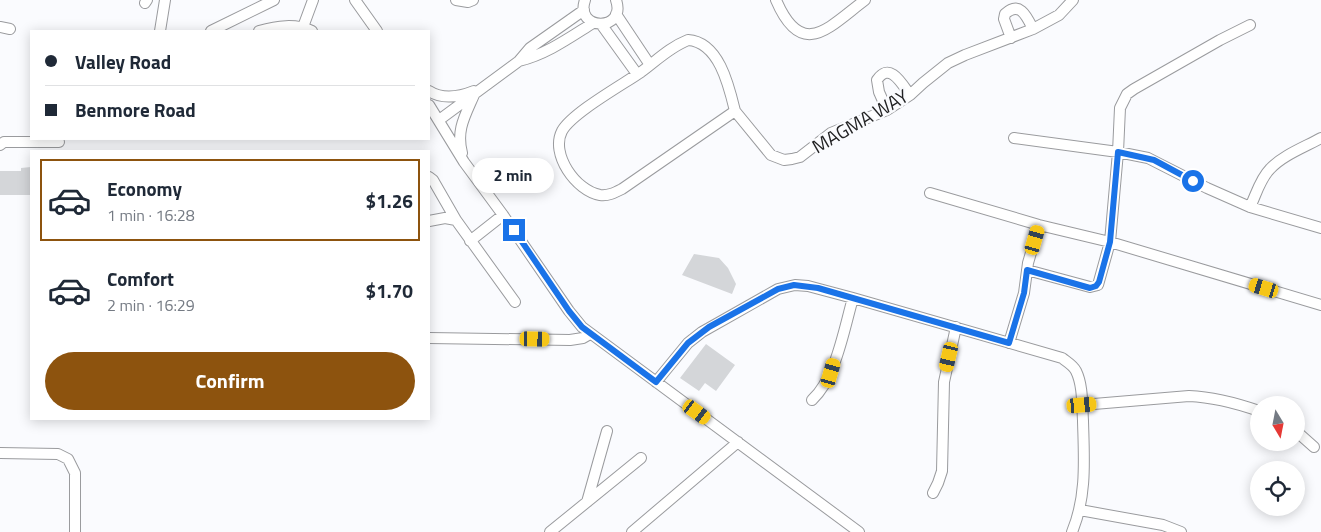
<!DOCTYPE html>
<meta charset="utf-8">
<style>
:root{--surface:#fff;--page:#f6f6f7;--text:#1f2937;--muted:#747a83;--line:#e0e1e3;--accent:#8d530e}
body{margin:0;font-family:"Titillium Web",sans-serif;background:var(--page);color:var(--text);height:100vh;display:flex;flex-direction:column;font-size:19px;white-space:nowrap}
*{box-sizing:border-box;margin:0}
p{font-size:16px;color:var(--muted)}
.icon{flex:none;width:28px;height:28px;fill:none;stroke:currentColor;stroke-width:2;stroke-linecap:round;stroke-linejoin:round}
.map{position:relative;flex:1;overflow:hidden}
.drawer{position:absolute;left:30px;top:150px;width:400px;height:270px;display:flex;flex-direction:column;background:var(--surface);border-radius:0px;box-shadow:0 2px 12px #0003}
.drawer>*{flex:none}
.hud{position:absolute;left:30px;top:30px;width:400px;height:110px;border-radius:0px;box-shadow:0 2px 12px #0003;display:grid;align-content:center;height:110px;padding:0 15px;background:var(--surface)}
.needle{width:32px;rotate:170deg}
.fabs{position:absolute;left:1250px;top:396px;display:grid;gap:10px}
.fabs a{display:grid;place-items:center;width:55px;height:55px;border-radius:50%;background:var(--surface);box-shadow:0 2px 12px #0003;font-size:25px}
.end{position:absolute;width:22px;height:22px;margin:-11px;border:6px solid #1a73e8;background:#fff;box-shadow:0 0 0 2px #fff}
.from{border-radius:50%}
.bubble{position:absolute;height:35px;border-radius:18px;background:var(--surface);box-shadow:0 2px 12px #0003;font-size:16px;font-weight:700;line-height:35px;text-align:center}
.car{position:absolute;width:15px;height:30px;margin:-15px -8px;border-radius:6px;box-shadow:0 0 4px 1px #0007;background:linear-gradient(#f5c518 24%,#345 0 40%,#f5c518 0 76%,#345 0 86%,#f5c518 0)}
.hud b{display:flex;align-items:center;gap:18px;height:48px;font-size:19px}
.hud b+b{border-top:1px solid var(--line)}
.hud i{width:12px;height:12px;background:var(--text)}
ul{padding:9px 0 0;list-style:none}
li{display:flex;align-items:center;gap:15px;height:82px;margin:0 10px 8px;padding:0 5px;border:2px solid transparent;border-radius:0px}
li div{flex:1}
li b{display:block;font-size:19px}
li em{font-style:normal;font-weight:700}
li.active{border-color:var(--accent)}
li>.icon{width:45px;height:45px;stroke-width:1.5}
.button{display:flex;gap:10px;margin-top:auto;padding:10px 15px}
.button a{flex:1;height:58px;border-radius:30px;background:var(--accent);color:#fff;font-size:20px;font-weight:700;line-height:58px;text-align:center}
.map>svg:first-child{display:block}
.building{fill:#d4d6d9}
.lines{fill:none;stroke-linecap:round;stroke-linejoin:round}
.minor-casing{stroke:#9a9b9e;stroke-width:12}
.minor{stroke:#fff;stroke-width:10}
.route{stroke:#1a73e8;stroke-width:6}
.labels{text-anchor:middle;stroke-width:4.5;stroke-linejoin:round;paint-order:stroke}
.street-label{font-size:19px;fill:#232324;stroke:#fafbfe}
</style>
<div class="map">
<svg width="1321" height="532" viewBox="0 0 1321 532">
<rect width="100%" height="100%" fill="#fafbfe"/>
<path class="building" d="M 31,167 L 31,195 L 0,195 L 0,171 L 21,171 L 21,168 Z
M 694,254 L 719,258 L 728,268 L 736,284 L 732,294 L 682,275 Z
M 706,344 L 735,365 L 716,391 L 705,383 L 699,391 L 680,378 Z"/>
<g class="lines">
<defs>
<path id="minor" d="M 355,0 L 377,31
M 456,0 L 468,2 L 473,0
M 585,0 C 574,31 627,32 616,0
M 776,0 C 802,61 829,27 865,0
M 145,3 L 147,0
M 616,14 L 650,65
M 601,24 L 637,74
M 0,27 L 10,29
M 303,27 L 313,0
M 160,31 L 165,0
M 211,31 L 274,0
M 259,31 C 277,26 295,23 312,31
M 1011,38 L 1004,19 L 1005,14 C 1020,0 1027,17 1033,29
M 688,40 C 719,42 729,86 735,111 L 622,189 C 614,193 608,196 600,195 C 576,191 550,154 562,131 C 572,113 622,85 641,72 C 656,61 670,47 688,40 Z
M 519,61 C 547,54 569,38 593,23
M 429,91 C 443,100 459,97 474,91
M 429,105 L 464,162 L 503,215 L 569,311 L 582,327 L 859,532
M 887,110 L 879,92 L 877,80 C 890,61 902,84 910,95
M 735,111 L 771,155 L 784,160 L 792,159 L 800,157 L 831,133 L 887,110 L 910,95 L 923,83 L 948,63 L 965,55 L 1033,29 L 1059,15 L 1073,0
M 439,120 L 519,61 L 530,48 L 584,10
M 1014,138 L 1118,152 L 1148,158 L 1207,188 L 1250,207 L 1321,228
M 0,145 L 4,142 L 59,142
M 462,153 C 456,130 465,116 474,95
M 429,177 L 433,180 L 456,220
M 930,193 L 1039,225 L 1110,242 L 1321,305
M 1250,207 C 1256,195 1260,179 1270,169 C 1283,155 1305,147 1321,138
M 429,221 L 445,218 L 456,220 L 515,302
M 470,241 L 503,215
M 1027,270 L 1090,287 L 1098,285 L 1110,242 L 1118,152 L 1120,108 L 1127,94 L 1134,89 L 1220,40 L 1250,25
M 429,338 L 570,340 L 583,338 L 590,334
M 1009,343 L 1024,293 L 1028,263 L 1039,225
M 656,382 L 688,343 L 702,332 L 778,289 L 795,285 L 808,286 L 853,298 L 1062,358 C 1067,362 1073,365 1076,371 C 1083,385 1082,405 1083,421 C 1084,459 1087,496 1072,532
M 812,400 C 836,378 844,329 853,298
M 1082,405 L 1189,396 C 1213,397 1236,403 1259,411
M 1296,431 L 1314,447
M 0,453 L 58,454 L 68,459 L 75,473 L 75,532
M 933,493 L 938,483 L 942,471 L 944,382 L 956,327
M 587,502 L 607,431
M 1080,510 L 1163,525 L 1181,532
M 550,532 L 641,458
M 632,532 L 738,442"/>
</defs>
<use href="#minor" class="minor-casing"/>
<use href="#minor" class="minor"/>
</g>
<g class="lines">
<path class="route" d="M 514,230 L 569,311 L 582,327 L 656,382 L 688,343 L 709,327 L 778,289 L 794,285 L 818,288 L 1009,343 L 1024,293 L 1027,270 L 1090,288 L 1096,286 L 1099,282 L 1110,242 L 1118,152 L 1154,160 L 1193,181"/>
</g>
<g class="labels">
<g class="street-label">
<text transform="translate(860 121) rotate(-30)" y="7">MAGMA WAY</text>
</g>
</g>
</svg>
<div class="fabs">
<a><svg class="needle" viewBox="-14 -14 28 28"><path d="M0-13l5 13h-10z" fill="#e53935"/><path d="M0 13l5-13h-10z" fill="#747a83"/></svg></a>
<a><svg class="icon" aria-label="locate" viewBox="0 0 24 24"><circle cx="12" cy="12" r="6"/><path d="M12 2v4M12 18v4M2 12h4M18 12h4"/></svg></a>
</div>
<i class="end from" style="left:1193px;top:181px"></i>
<i class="end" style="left:514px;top:230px"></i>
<div class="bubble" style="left:472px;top:158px;width:82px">2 min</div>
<i class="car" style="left:1035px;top:240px;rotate:16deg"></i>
<i class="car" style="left:1264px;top:288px;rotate:287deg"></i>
<i class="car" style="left:535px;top:339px;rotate:91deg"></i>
<i class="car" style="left:949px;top:357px;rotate:193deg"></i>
<i class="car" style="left:831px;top:373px;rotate:16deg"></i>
<i class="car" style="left:1082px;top:405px;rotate:85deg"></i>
<i class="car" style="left:697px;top:412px;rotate:126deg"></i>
<div class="hud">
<b><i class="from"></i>Valley Road</b>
<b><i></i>Benmore Road</b>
</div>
<section class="drawer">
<ul>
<li class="active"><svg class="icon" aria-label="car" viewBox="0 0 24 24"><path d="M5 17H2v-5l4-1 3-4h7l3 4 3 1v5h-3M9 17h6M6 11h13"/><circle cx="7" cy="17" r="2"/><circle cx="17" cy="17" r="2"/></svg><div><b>Economy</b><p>1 min · 16:28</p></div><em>$1.26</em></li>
<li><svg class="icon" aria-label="car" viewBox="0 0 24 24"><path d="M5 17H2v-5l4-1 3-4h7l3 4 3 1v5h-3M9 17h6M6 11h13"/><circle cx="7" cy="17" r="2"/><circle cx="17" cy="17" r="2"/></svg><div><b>Comfort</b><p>2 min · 16:29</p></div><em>$1.70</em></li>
</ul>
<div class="button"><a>Confirm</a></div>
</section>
</div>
